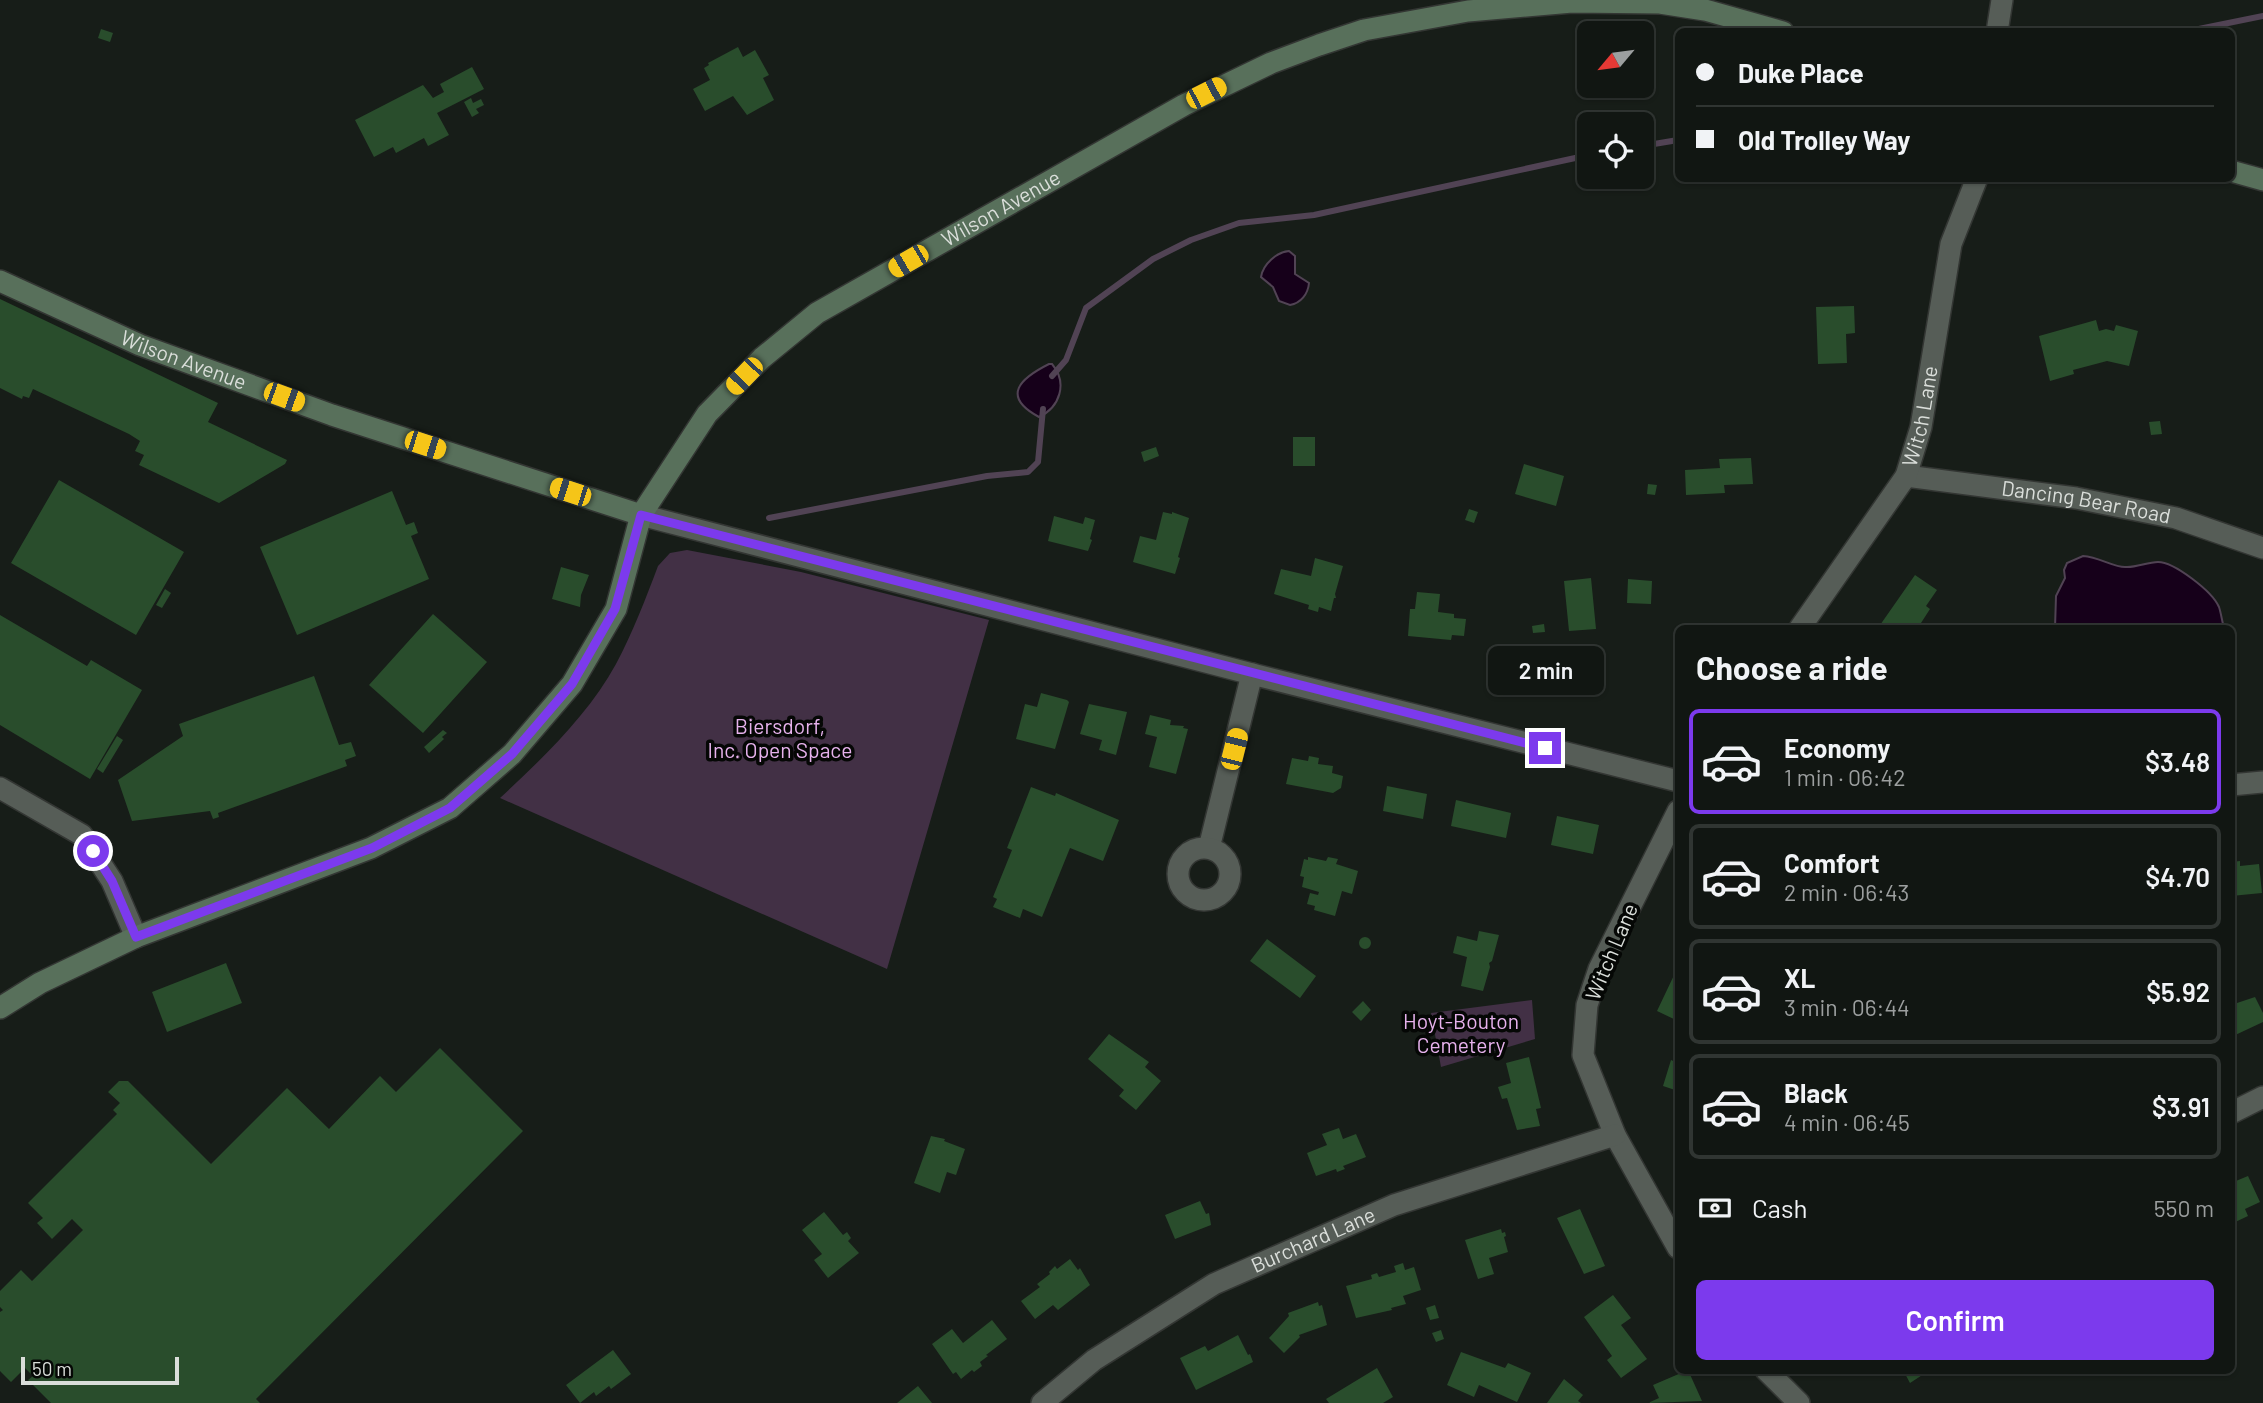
<!DOCTYPE html>
<meta charset="utf-8">
<style>
:root{--surface:#111612;--page:#1a1f1b;--text:#f1f3f6;--muted:#9c9f9f;--line:#303532;--accent:#7c3aed}
body{margin:0;font-family:Barlow,sans-serif;background:var(--page);color:var(--text);height:100vh;display:flex;flex-direction:column;font-size:26px;white-space:nowrap}
*{box-sizing:border-box;margin:0}
p{font-size:23px;color:var(--muted)}
.icon{flex:none;width:38px;height:38px;fill:none;stroke:currentColor;stroke-width:2;stroke-linecap:round;stroke-linejoin:round}
.map{position:relative;flex:1;overflow:hidden}
.details{position:absolute;left:1675px;top:625px;width:560px;height:749px;display:flex;flex-direction:column;background:var(--surface);border-radius:10px;box-shadow:0 2px 5px #0004,0 0 0 2px var(--line)}
.details>*{flex:none}
.banner{position:absolute;left:1675px;top:28px;width:560px;height:154px;border-radius:10px;box-shadow:0 2px 5px #0004,0 0 0 2px var(--line);display:grid;align-content:center;height:154px;padding:0 21px;background:var(--surface)}
.needle{width:46px;rotate:241deg}
.fabs{position:absolute;left:1577px;top:21px;display:grid;gap:14px}
.fabs a{display:grid;place-items:center;width:77px;height:77px;border-radius:10px;background:var(--surface);box-shadow:0 2px 5px #0004,0 0 0 2px var(--line);font-size:35px}
.scale{position:absolute;left:21px;bottom:18px;width:158px;box-sizing:border-box;padding-left:7px;border:4px solid #dadeda;border-top:0;font-size:19px;line-height:24px;white-space:nowrap;color:#dadeda;-webkit-text-stroke:5px #050705;paint-order:stroke}
.end{position:absolute;width:32px;height:32px;margin:-16px;border:9px solid #7c3aed;background:#fff;box-shadow:0 0 0 4px #fff}
.from{border-radius:50%}
.bubble{position:absolute;height:49px;border-radius:10px;background:var(--surface);box-shadow:0 2px 5px #0004,0 0 0 2px var(--line);font-size:23px;font-weight:600;line-height:49px;text-align:center}
.car{position:absolute;width:21px;height:42px;margin:-21px -10px;border-radius:9px;box-shadow:0 0 5px 2px #0007;background:linear-gradient(#f5c518 24%,#345 0 40%,#f5c518 0 76%,#345 0 86%,#f5c518 0)}
.banner b{display:flex;align-items:center;gap:24px;height:66px;font-size:26px}
.banner b+b{border-top:2px solid var(--line)}
.banner i{width:18px;height:18px;background:var(--text)}
ul{padding:0;list-style:none}
li{display:flex;align-items:center;gap:21px;height:105px;margin:0 14px 10px;padding:0 7px;border:4px solid var(--line);border-radius:10px}
li div{flex:1}
li b{display:block;font-size:26px}
li em{font-style:normal;font-weight:600}
li.current{border-color:var(--accent)}
li>.icon{width:63px;height:63px;stroke-width:1.5}
h2{padding:0 21px;font-size:32px;line-height:84px}
.pay{display:flex;align-items:center;gap:18px;height:77px;padding:0 21px;font-size:26px}
.pay p{margin-inline-start:auto}
.button{display:flex;gap:14px;margin-top:auto;padding:14px 21px}
.button a{flex:1;height:80px;border-radius:10px;background:var(--accent);color:#fff;font-size:28px;font-weight:600;line-height:80px;text-align:center}
.map>svg:first-child{display:block}
.green{fill:#423045}
.water{fill:#16001a;stroke:#514354;stroke-width:2}
.lines{fill:none;stroke-linecap:round;stroke-linejoin:round}
.stream{stroke:#514354;stroke-width:6}
.building{fill:#294d2c}
.minor-casing{stroke:#333633;stroke-width:24}
.secondary-casing{stroke:#333633;stroke-width:24}
.minor{stroke:#565d57;stroke-width:21}
.secondary{stroke:#58705b;stroke-width:21}
.route{stroke:#7c3aed;stroke-width:9}
.labels{text-anchor:middle;stroke-width:7;stroke-linejoin:round;paint-order:stroke}
.street-label{font-size:21px;fill:#dadeda;stroke:#050705}
.park-label{font-size:21px;fill:#e7b2ed;stroke:#050705}
</style>
<div class="map">
<svg width="2263" height="1403" viewBox="0 0 2263 1403">
<rect width="100%" height="100%" fill="#171d18"/>
<path class="green" d="M 687,550 L 801,572 L 989,620 L 887,969 L 500,798 C 541,760 589,714 616,664 C 632,634 646,598 658,566 L 670,553 Z
M 1532,1000 L 1535,1039 L 1441,1067 L 1431,1013 Z"/>
<path class="water" d="M 1289,251 L 1295,256 L 1295,274 L 1309,283 C 1308,294 1301,303 1290,305 L 1279,301 L 1273,287 L 1261,277 C 1263,264 1277,252 1289,251 Z
M 1049,364 L 1052,364 C 1068,383 1060,407 1039,417 C 1000,396 1021,378 1049,364 Z
M 2083,556 C 2099,557 2113,567 2125,567 C 2136,568 2147,562 2158,562 C 2174,562 2212,591 2219,607 C 2221,613 2222,621 2224,628 L 2055,628 L 2056,596 L 2065,578 L 2064,570 L 2067,563 Z"/>
<g class="lines">
<path class="stream" d="M 2184,32 L 2263,16
M 1642,146 L 1678,140
M 1052,376 L 1066,360 L 1086,308 L 1153,259 L 1191,240 L 1239,223 L 1314,215 L 1589,155
M 769,518 L 987,476 L 1028,472 L 1038,462 L 1043,409"/>
</g>
<path class="building" d="M 101,29 L 113,33 L 110,42 L 98,38 Z
M 738,47 L 743,57 L 755,50 L 769,75 L 763,78 L 774,100 L 747,115 L 733,96 L 705,111 L 693,89 L 710,80 L 704,68 L 709,65 L 708,63 Z
M 472,67 L 484,89 L 437,113 L 449,135 L 428,146 L 424,138 L 396,153 L 393,147 L 374,157 L 355,120 L 423,85 L 433,98 L 444,92 L 440,84 Z
M 471,98 L 473,103 L 481,99 L 484,105 L 476,109 L 479,113 L 472,117 L 464,102 Z
M 0,299 L 218,403 L 208,422 L 287,460 L 285,464 L 219,503 L 139,465 L 144,455 L 135,451 L 140,441 L 129,434 L 33,389 L 29,398 L 23,396 L 22,399 L 0,388 Z
M 1854,306 L 1855,333 L 1846,334 L 1847,363 L 1818,364 L 1816,307 Z
M 2096,320 L 2099,331 L 2106,329 L 2114,331 L 2116,325 L 2138,331 L 2129,366 L 2107,361 L 2073,370 L 2074,374 L 2050,381 L 2039,336 Z
M 2160,421 L 2162,434 L 2151,435 L 2149,422 Z
M 1293,437 L 1315,437 L 1315,466 L 1293,466 Z
M 1156,447 L 1159,456 L 1144,462 L 1141,452 Z
M 1751,458 L 1753,484 L 1724,485 L 1725,493 L 1686,495 L 1685,470 L 1720,468 L 1719,459 Z
M 1524,464 L 1564,476 L 1556,506 L 1515,494 Z
M 59,480 L 184,552 L 136,635 L 11,563 Z
M 1648,484 L 1657,485 L 1655,495 L 1647,494 Z
M 392,491 L 406,525 L 414,522 L 418,533 L 411,536 L 429,579 L 297,635 L 260,547 Z
M 1469,509 L 1478,512 L 1474,523 L 1465,520 Z
M 1163,512 L 1172,514 L 1172,512 L 1189,518 L 1178,557 L 1180,558 L 1175,574 L 1133,562 L 1140,536 L 1156,540 Z
M 1054,516 L 1083,524 L 1085,517 L 1095,520 L 1090,539 L 1092,540 L 1088,551 L 1048,541 Z
M 1315,558 L 1343,566 L 1335,594 L 1336,598 L 1334,598 L 1331,611 L 1319,607 L 1318,612 L 1308,609 L 1309,605 L 1274,594 L 1281,569 L 1311,576 Z
M 561,567 L 589,575 L 581,595 L 580,607 L 552,599 Z
M 1915,575 L 1937,590 L 1926,606 L 1930,609 L 1921,623 L 1928,628 L 1878,628 Z
M 1591,578 L 1596,629 L 1569,631 L 1564,581 Z
M 1628,579 L 1652,581 L 1651,604 L 1627,603 Z
M 165,589 L 171,593 L 162,608 L 156,605 Z
M 1417,592 L 1440,594 L 1438,612 L 1454,614 L 1454,618 L 1466,619 L 1464,636 L 1452,635 L 1451,640 L 1408,636 L 1410,609 L 1415,609 Z
M 433,614 L 487,662 L 423,733 L 369,685 Z
M 0,615 L 87,666 L 91,660 L 142,690 L 90,779 L 0,725 Z
M 1544,624 L 1545,632 L 1533,633 L 1532,626 Z
M 314,676 L 339,745 L 351,742 L 356,756 L 345,760 L 347,766 L 218,813 L 219,817 L 213,819 L 210,811 L 132,821 L 118,780 L 183,736 L 179,724 Z
M 1041,693 L 1067,700 L 1069,702 L 1055,749 L 1016,739 L 1025,704 L 1037,707 Z
M 1089,704 L 1127,712 L 1116,755 L 1099,750 L 1102,740 L 1080,734 Z
M 1150,715 L 1171,720 L 1170,725 L 1184,726 L 1183,728 L 1188,729 L 1176,774 L 1149,767 L 1157,737 L 1145,734 Z
M 443,730 L 447,733 L 442,737 L 444,739 L 429,753 L 424,747 Z
M 117,736 L 123,740 L 103,773 L 97,769 Z
M 1309,756 L 1319,758 L 1318,764 L 1333,766 L 1332,773 L 1343,776 L 1341,788 L 1333,793 L 1286,784 L 1292,758 L 1308,761 Z
M 1387,786 L 1427,794 L 1423,819 L 1383,811 Z
M 1031,787 L 1055,796 L 1056,793 L 1119,820 L 1103,861 L 1070,848 L 1042,917 L 1023,909 L 1020,918 L 993,907 L 997,899 L 993,897 L 1012,850 L 1007,848 Z
M 1456,800 L 1511,813 L 1506,838 L 1451,826 Z
M 1557,816 L 1599,825 L 1593,854 L 1551,845 Z
M 1308,857 L 1326,861 L 1328,857 L 1338,859 L 1336,864 L 1358,871 L 1352,894 L 1342,891 L 1335,916 L 1314,910 L 1315,906 L 1307,904 L 1310,893 L 1318,895 L 1319,892 L 1302,887 L 1304,877 L 1300,876 L 1304,859 L 1308,860 Z
M 2240,861 L 2240,866 L 2259,864 L 2262,893 L 2231,896 L 2231,862 Z
M 1479,931 L 1499,935 L 1492,961 L 1489,963 L 1490,967 L 1483,991 L 1461,986 L 1467,957 L 1453,953 L 1457,936 L 1477,941 Z
M1359 943a6 6 0 1 1 12 0a6 6 0 1 1-12 0Z
M 1267,939 L 1316,976 L 1300,998 L 1250,961 Z
M 226,963 L 242,1003 L 167,1032 L 152,992 Z
M 1676,971 L 1678,972 L 1678,1021 L 1657,1011 Z
M 2255,997 L 2263,1013 L 2263,1022 L 2231,1037 L 2231,1005 Z
M 1363,1001 L 1371,1010 L 1361,1021 L 1352,1012 Z
M 1109,1034 L 1149,1062 L 1145,1067 L 1161,1081 L 1136,1110 L 1119,1096 L 1124,1090 L 1088,1059 Z
M 440,1048 L 523,1131 L 256,1399 L 260,1403 L 51,1403 L 28,1380 L 33,1376 L 25,1368 L 11,1382 L 0,1371 L 0,1312 L 3,1310 L 0,1307 L 0,1291 L 21,1270 L 32,1281 L 83,1230 L 72,1219 L 52,1239 L 37,1223 L 43,1218 L 28,1203 L 117,1114 L 113,1110 L 120,1103 L 108,1092 L 119,1081 L 128,1081 L 211,1164 L 287,1088 L 329,1129 L 380,1076 L 396,1092 Z
M 1529,1057 L 1541,1108 L 1536,1109 L 1540,1126 L 1517,1130 L 1507,1098 L 1502,1099 L 1498,1087 L 1511,1083 L 1506,1063 Z
M 1671,1060 L 1678,1063 L 1678,1091 L 1663,1086 Z
M 1339,1128 L 1343,1139 L 1356,1134 L 1366,1157 L 1343,1166 L 1345,1169 L 1337,1172 L 1336,1169 L 1316,1176 L 1307,1153 L 1327,1145 L 1322,1134 Z
M 931,1136 L 945,1139 L 944,1141 L 965,1149 L 956,1175 L 947,1172 L 940,1193 L 914,1183 Z
M 2248,1176 L 2260,1202 L 2245,1209 L 2248,1216 L 2231,1224 L 2231,1183 Z
M 1200,1201 L 1206,1214 L 1209,1213 L 1211,1225 L 1175,1239 L 1165,1215 Z
M 1580,1209 L 1605,1266 L 1584,1274 L 1557,1218 Z
M 824,1212 L 843,1235 L 847,1232 L 851,1238 L 848,1241 L 859,1253 L 828,1278 L 814,1260 L 822,1254 L 802,1230 Z
M 1501,1229 L 1502,1233 L 1505,1232 L 1506,1236 L 1504,1237 L 1508,1252 L 1489,1258 L 1494,1274 L 1478,1279 L 1465,1240 Z
M 1070,1259 L 1078,1270 L 1080,1268 L 1090,1285 L 1058,1310 L 1053,1305 L 1035,1319 L 1021,1301 L 1040,1287 L 1037,1284 L 1050,1274 L 1049,1272 L 1055,1266 L 1057,1269 Z
M 1403,1263 L 1405,1270 L 1414,1267 L 1421,1290 L 1403,1296 L 1406,1304 L 1391,1308 L 1392,1310 L 1356,1318 L 1346,1286 L 1372,1279 L 1371,1275 L 1377,1273 L 1379,1277 L 1396,1272 L 1394,1266 Z
M 1613,1295 L 1631,1318 L 1621,1325 L 1647,1359 L 1621,1378 L 1607,1360 L 1612,1356 L 1584,1317 Z
M 1318,1302 L 1319,1306 L 1322,1305 L 1327,1325 L 1299,1335 L 1300,1337 L 1284,1353 L 1269,1338 L 1289,1316 L 1288,1313 Z
M 1435,1305 L 1439,1318 L 1430,1320 L 1426,1308 Z
M 992,1320 L 1007,1339 L 986,1355 L 988,1356 L 980,1362 L 982,1366 L 974,1372 L 972,1370 L 961,1379 L 956,1372 L 953,1374 L 932,1344 L 952,1329 L 963,1343 Z
M 1441,1330 L 1444,1339 L 1436,1342 L 1432,1333 Z
M 1238,1335 L 1248,1355 L 1250,1354 L 1253,1362 L 1196,1390 L 1180,1358 L 1205,1346 L 1208,1351 Z
M 613,1350 L 631,1374 L 611,1389 L 609,1386 L 596,1396 L 594,1392 L 580,1403 L 566,1385 Z
M 1461,1352 L 1505,1368 L 1508,1363 L 1531,1373 L 1517,1402 L 1479,1385 L 1474,1397 L 1447,1385 Z
M 1377,1368 L 1393,1397 L 1383,1403 L 1329,1403 L 1326,1399 Z
M 1688,1370 L 1702,1401 L 1648,1403 L 1659,1398 L 1653,1385 Z
M 1903,1370 L 1930,1370 L 1910,1383 Z
M 1564,1379 L 1583,1395 L 1578,1401 L 1581,1403 L 1547,1403 Z
M 918,1386 L 932,1403 L 897,1403 Z"/>
<g class="lines">
<defs>
<g id="minor">
<path d="M 1997,32 L 2002,0"/>
<path id="s1" d="M 1906,476 L 2076,498 L 2176,518 L 2263,548"/>
<path d="M 641,515 L 1252,674 L 1678,781"/>
<path id="s2" d="M 1800,628 L 1906,476 L 1921,427 L 1951,244 L 1977,178"/>
<path d="M 2231,785 L 2263,782"/>
<path d="M 0,788 L 82,835 L 112,881 L 136,937"/>
<path d="M 1678,811 L 1599,969 L 1587,1005 L 1583,1055 L 1615,1135 L 1678,1248"/>
<path d="M 1209,848 L 1252,674"/>
<circle cx="1204" cy="874" r="26"/>
<path d="M 2231,1113 L 2263,1097"/>
<path d="M 1766,1370 L 1799,1403"/>
<path id="s3" d="M 1042,1403 L 1094,1360 L 1214,1284 L 1394,1205 L 1615,1135"/>
</g>
<g id="secondary">
<path d="M 2231,171 L 2263,180"/>
<path id="s4" d="M 0,281 L 140,345 L 332,415 L 641,515"/>
<path id="s5" d="M 0,1008 L 40,983 L 136,937 L 371,848 L 450,808 L 512,754 L 572,684 L 616,609 L 641,515 L 707,414 L 762,358 L 817,313 L 1184,105 L 1271,63 L 1319,45 L 1364,30 L 1468,11 L 1572,2 L 1660,3 L 1705,10 L 1783,32"/>
</g>
</defs>
<use href="#minor" class="minor-casing"/>
<use href="#secondary" class="secondary-casing"/>
<use href="#minor" class="minor"/>
<use href="#secondary" class="secondary"/>
</g>
<g class="lines">
<path class="route" d="M 93,851 L 112,881 L 136,937 L 372,848 L 450,808 L 512,754 L 572,684 L 615,609 L 641,515 L 1545,748"/>
</g>
<g class="labels">
<g class="street-label">
<text dy="7" stroke="none"><textPath href="#s5" startOffset="1334">Wilson Avenue</textPath></text>
<text dy="7" stroke="none"><textPath href="#s4" startOffset="200">Wilson Avenue</textPath></text>
<text dy="7" stroke="none"><textPath href="#s2" startOffset="247">Witch Lane</textPath></text>
<text dy="7" stroke="none"><textPath href="#s1" startOffset="182">Dancing Bear Road</textPath></text>
<text transform="translate(1612 952) rotate(-67)" y="7">Witch Lane</text>
<text dy="7" stroke="none"><textPath href="#s3" startOffset="318">Burchard Lane</textPath></text>
</g>
<g class="park-label">
<text x="780" y="734">Biersdorf,<tspan x="780" dy="24">Inc. Open Space</tspan></text>
<text x="1461" y="1029">Hoyt-Bouton<tspan x="1461" dy="24">Cemetery</tspan></text>
</g>
</g>
</svg>
<div class="fabs">
<a><svg class="needle" viewBox="-14 -14 28 28"><path d="M0-13l5 13h-10z" fill="#e53935"/><path d="M0 13l5-13h-10z" fill="#9c9f9f"/></svg></a>
<a><svg class="icon" aria-label="locate" viewBox="0 0 24 24"><circle cx="12" cy="12" r="6"/><path d="M12 2v4M12 18v4M2 12h4M18 12h4"/></svg></a>
</div>
<div class="scale">50 m</div>
<i class="end from" style="left:93px;top:851px"></i>
<i class="end" style="left:1545px;top:748px"></i>
<div class="bubble" style="left:1488px;top:646px;width:116px">2 min</div>
<i class="car" style="left:1206px;top:93px;rotate:63deg"></i>
<i class="car" style="left:908px;top:261px;rotate:240deg"></i>
<i class="car" style="left:744px;top:376px;rotate:224deg"></i>
<i class="car" style="left:284px;top:397px;rotate:110deg"></i>
<i class="car" style="left:425px;top:445px;rotate:108deg"></i>
<i class="car" style="left:570px;top:492px;rotate:288deg"></i>
<i class="car" style="left:1234px;top:749px;rotate:14deg"></i>
<div class="banner">
<b><i class="from"></i>Duke Place</b>
<b><i></i>Old Trolley Way</b>
</div>
<section class="details">
<h2>Choose a ride</h2>
<ul>
<li class="current"><svg class="icon" aria-label="car" viewBox="0 0 24 24"><path d="M5 17H2v-5l4-1 3-4h7l3 4 3 1v5h-3M9 17h6M6 11h13"/><circle cx="7" cy="17" r="2"/><circle cx="17" cy="17" r="2"/></svg><div><b>Economy</b><p>1 min · 06:42</p></div><em>$3.48</em></li>
<li><svg class="icon" aria-label="car" viewBox="0 0 24 24"><path d="M5 17H2v-5l4-1 3-4h7l3 4 3 1v5h-3M9 17h6M6 11h13"/><circle cx="7" cy="17" r="2"/><circle cx="17" cy="17" r="2"/></svg><div><b>Comfort</b><p>2 min · 06:43</p></div><em>$4.70</em></li>
<li><svg class="icon" aria-label="car" viewBox="0 0 24 24"><path d="M5 17H2v-5l4-1 3-4h7l3 4 3 1v5h-3M9 17h6M6 11h13"/><circle cx="7" cy="17" r="2"/><circle cx="17" cy="17" r="2"/></svg><div><b>XL</b><p>3 min · 06:44</p></div><em>$5.92</em></li>
<li><svg class="icon" aria-label="car" viewBox="0 0 24 24"><path d="M5 17H2v-5l4-1 3-4h7l3 4 3 1v5h-3M9 17h6M6 11h13"/><circle cx="7" cy="17" r="2"/><circle cx="17" cy="17" r="2"/></svg><div><b>Black</b><p>4 min · 06:45</p></div><em>$3.91</em></li>
</ul>
<div class="pay"><svg class="icon" aria-label="cash" viewBox="0 0 24 24"><path d="M3 7h18v10H3z"/><circle cx="12" cy="12" r="2"/></svg>Cash<p>550 m</p></div>
<div class="button"><a>Confirm</a></div>
</section>
</div>
